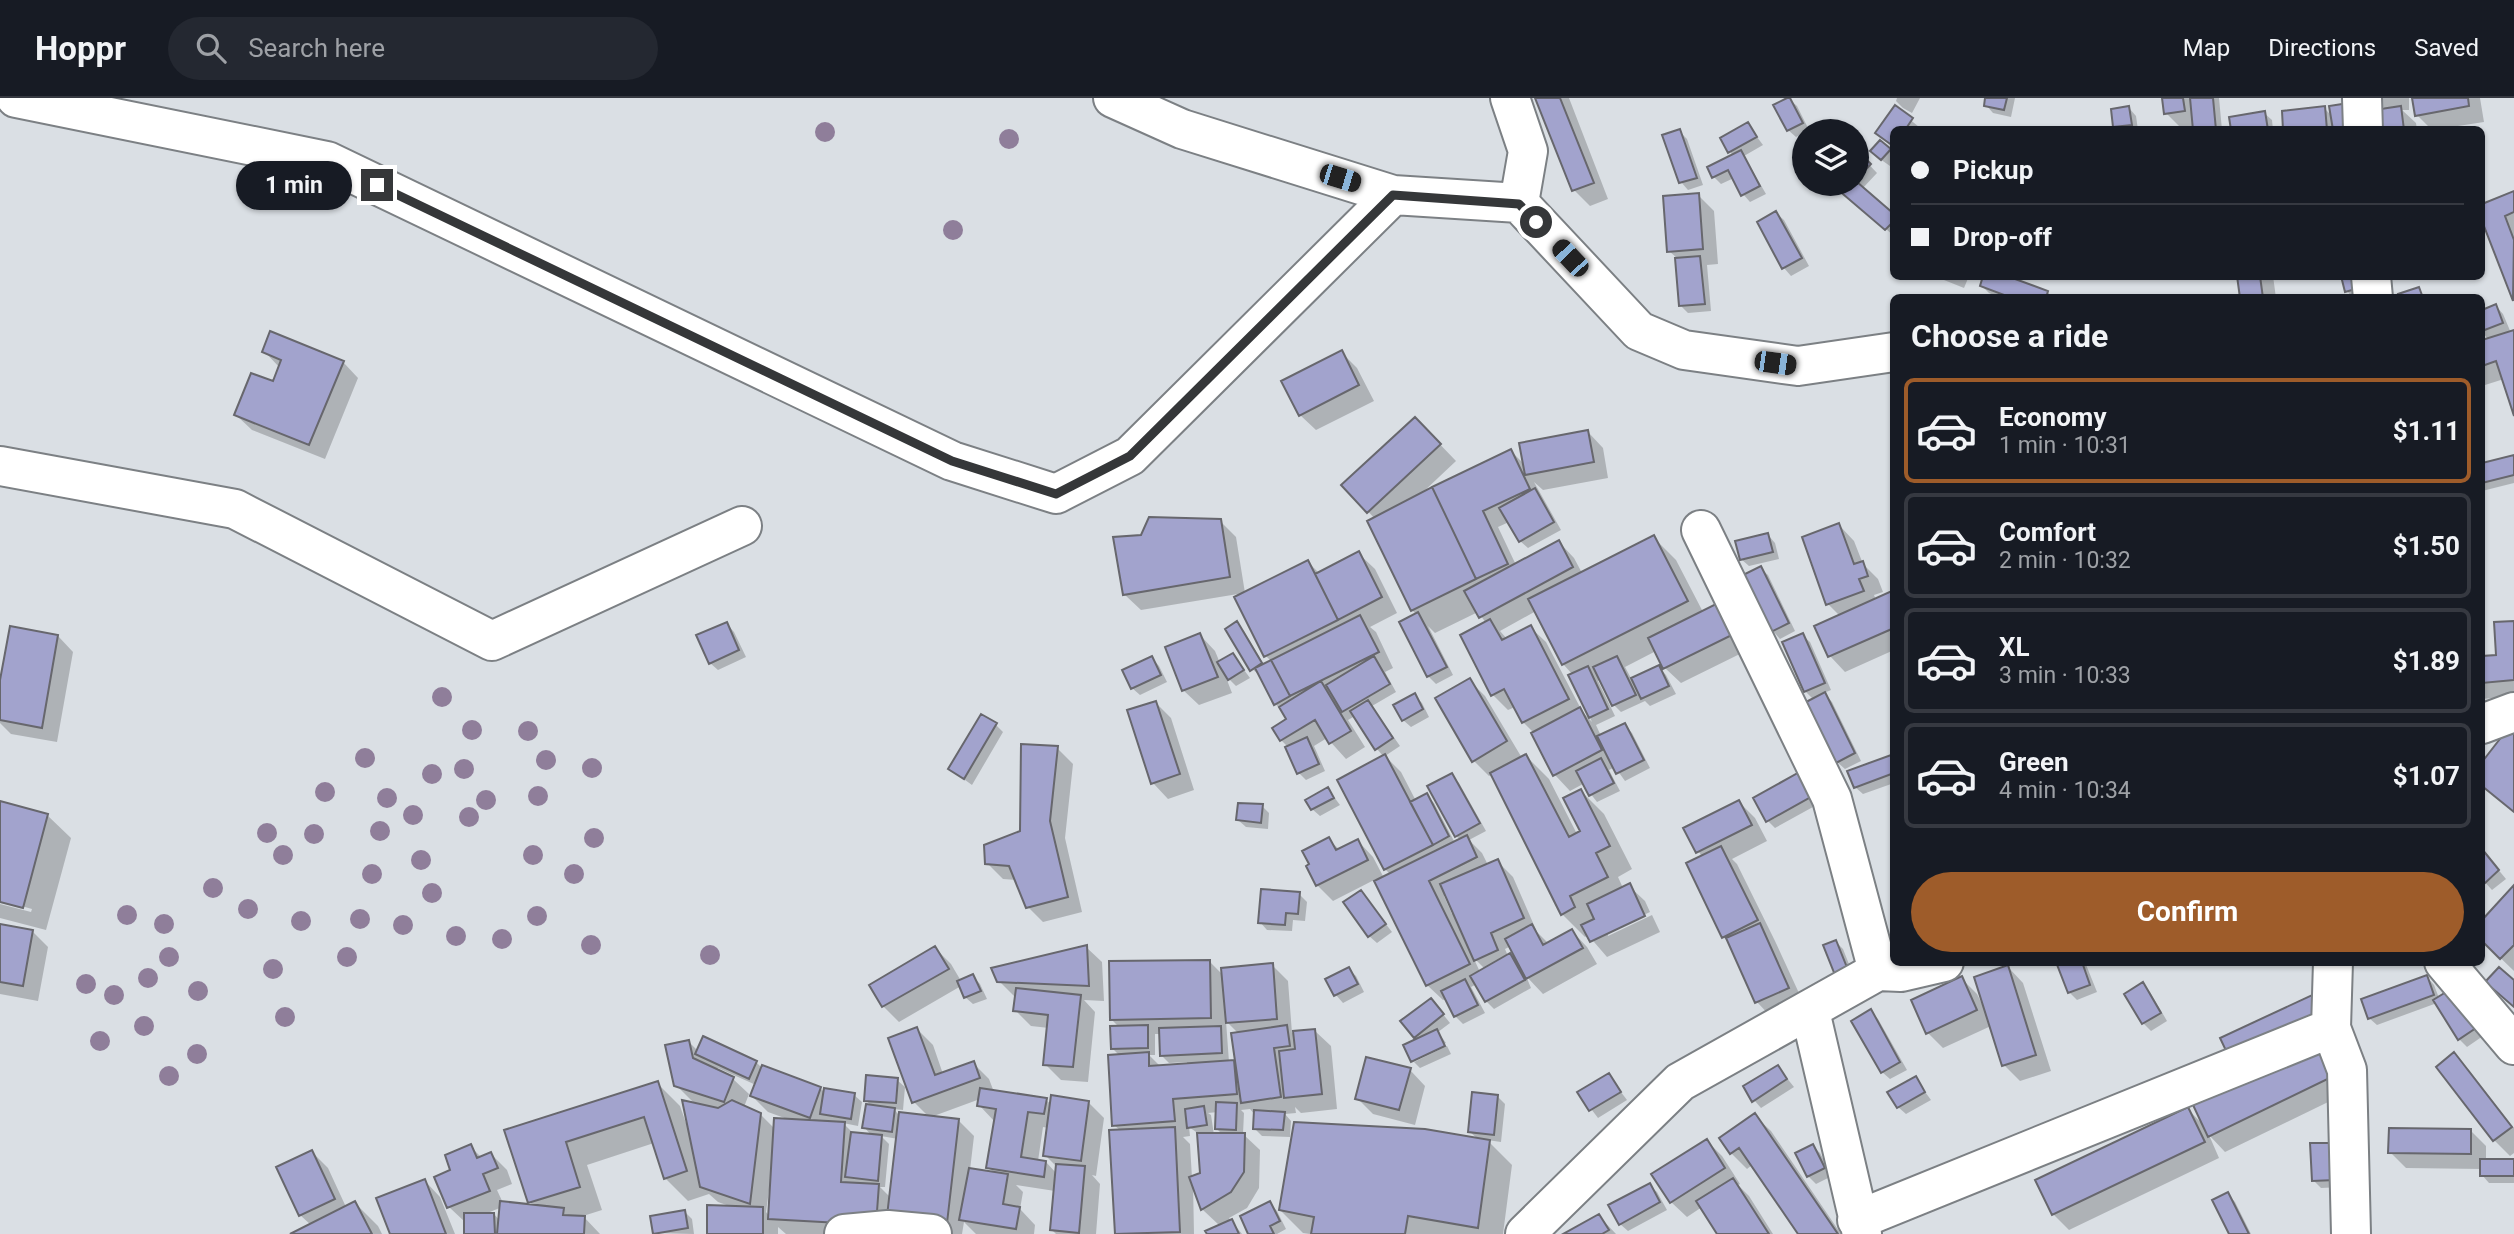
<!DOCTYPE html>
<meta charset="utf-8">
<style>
:root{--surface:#171b24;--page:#242831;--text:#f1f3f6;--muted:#9ea1a6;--line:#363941;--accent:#9e5c2a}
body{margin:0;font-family:Roboto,sans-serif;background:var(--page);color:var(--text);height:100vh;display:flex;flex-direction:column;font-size:26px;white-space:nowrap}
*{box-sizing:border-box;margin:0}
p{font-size:23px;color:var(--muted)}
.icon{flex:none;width:38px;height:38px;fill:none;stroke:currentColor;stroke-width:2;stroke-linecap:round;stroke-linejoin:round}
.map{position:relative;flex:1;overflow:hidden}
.side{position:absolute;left:1890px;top:196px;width:595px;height:672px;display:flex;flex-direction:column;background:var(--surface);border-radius:10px;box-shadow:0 2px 5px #0004}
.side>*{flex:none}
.top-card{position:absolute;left:1890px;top:28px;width:595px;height:154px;border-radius:10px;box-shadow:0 2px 5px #0004;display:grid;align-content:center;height:154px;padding:0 21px;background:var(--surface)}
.fabs{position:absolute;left:1792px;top:21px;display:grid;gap:14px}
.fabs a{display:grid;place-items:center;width:77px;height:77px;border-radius:50%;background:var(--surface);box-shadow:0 2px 5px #0004;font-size:35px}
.end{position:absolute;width:32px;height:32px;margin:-16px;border:9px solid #353739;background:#fff;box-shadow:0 0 0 4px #fff}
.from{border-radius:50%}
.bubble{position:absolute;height:49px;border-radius:24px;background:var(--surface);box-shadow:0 2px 5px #0004;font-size:23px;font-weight:700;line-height:49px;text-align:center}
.car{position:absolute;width:21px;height:42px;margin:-21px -10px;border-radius:9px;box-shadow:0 0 5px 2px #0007;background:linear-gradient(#222 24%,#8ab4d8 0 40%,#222 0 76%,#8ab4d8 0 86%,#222 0)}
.top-card b{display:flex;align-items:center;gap:24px;height:66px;font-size:26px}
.top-card b+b{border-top:2px solid var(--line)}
.top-card i{width:18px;height:18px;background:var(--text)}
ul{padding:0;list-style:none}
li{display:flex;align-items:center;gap:21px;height:105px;margin:0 14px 10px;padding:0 7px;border:4px solid var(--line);border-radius:10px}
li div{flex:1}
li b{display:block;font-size:26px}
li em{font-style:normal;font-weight:700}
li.active{border-color:var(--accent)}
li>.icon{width:63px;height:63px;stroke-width:1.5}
h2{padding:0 21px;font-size:32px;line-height:84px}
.action{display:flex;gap:14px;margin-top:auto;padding:14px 21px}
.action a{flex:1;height:80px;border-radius:42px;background:var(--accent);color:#fff;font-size:28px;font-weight:700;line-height:80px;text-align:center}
header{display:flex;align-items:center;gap:42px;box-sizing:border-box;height:98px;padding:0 35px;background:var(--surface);border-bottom:2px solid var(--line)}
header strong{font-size:33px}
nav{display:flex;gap:38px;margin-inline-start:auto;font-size:24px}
.search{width:490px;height:63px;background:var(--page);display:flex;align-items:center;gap:18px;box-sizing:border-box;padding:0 24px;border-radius:38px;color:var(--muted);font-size:26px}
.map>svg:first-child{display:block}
.shadow{fill:#0003;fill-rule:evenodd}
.building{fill:#a2a3cd;stroke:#67676d;stroke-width:2}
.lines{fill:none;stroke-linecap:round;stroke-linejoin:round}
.minor-casing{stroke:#7c8084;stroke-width:42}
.minor{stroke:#fff;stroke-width:38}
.tree{fill:#8f7e9a}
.route{stroke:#353739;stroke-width:9}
</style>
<header>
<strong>Hoppr</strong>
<div class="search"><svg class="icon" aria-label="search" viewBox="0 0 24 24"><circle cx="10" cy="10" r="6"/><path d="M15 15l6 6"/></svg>Search here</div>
<nav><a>Map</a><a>Directions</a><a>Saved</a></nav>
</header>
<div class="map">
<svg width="2514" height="1136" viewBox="0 0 2514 1136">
<rect width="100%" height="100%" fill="#dadfe4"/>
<path class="shadow" d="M 1537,0 L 1569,0 L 1608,101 L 1590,108 L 1574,92 Z
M 1897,0 L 1920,0 L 1912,15 L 1903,10 L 1896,3 Z
M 1987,0 L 2015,0 L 2011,19 L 1993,15 L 1986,7 Z
M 2164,0 L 2219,0 L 2222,32 L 2195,32 L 2195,29 L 2182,31 L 2166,15 Z
M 2379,0 L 2409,0 L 2409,12 L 2402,12 L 2416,25 L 2417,32 L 2379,32 L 2386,12 L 2379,5 Z
M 2414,0 L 2480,0 L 2484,24 L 2432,32 L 2417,17 Z
M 1789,1 L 1797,8 L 1809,32 L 1796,39 L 1788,32 Z
M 1896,10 L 1919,29 L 1918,32 L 1894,32 L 1894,48 L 1885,42 Z
M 2129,10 L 2136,18 L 2138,32 L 2118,32 L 2115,28 Z
M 2324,10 L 2333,19 L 2359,32 L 2285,32 Z
M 2264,15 L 2272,22 L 2273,32 L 2233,32 Z
M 1748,27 L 1763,47 L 1744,58 L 1766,96 L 1750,104 L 1743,96 L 1734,80 L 1721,86 L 1714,79 L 1733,58 L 1722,41 Z
M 1679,33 L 1687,41 L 1703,87 L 1688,92 L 1681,84 Z
M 1890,52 L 1894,56 L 1894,64 L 1890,68 L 1880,61 Z
M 1859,56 L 1877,75 L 1862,91 L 1894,118 L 1894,138 L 1840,91 L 1845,86 L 1857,86 Z
M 2514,95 L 2514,200 L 2482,118 L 2482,108 Z
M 1698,97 L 1714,113 L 1718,166 L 1707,167 L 1711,213 L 1688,215 L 1681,208 L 1677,160 L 1669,153 Z
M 1776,115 L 1784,122 L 1809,168 L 1791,178 L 1784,170 L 1759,124 Z
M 1934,178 L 1969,178 L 1964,190 Z
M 2239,178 L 2273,178 L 2276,200 L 2242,200 Z
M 2343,178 L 2376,195 L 2353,200 L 2347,193 Z
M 1982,188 L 2047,194 L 2053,200 L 2001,200 L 1989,195 Z
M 2496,208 L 2503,216 L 2511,235 L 2514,233 L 2514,313 L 2504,281 L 2485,287 L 2482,284 L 2482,244 L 2489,242 L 2482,234 L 2482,214 Z
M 264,253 L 343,264 L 358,280 L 325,361 L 252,332 L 236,317 L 274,286 L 280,270 Z
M 1341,254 L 1357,270 L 1374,303 L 1316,332 L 1300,317 Z
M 1588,334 L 1603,350 L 1608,380 L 1543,392 L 1534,384 L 1561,432 L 1528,450 L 1520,443 L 1509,424 L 1498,429 L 1516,467 L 1559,444 L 1574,460 L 1582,475 L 1653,439 L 1676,462 L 1703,514 L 1754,549 L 1681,585 L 1665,570 L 1656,553 L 1625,569 L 1632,582 L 1659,569 L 1666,577 L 1676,596 L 1650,608 L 1645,603 L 1621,614 L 1614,607 L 1601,581 L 1598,583 L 1615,618 L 1596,627 L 1601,638 L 1625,627 L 1632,635 L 1650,670 L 1625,683 L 1615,669 L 1609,672 L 1620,693 L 1597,704 L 1583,686 L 1570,693 L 1555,677 L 1534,635 L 1523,624 L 1515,609 L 1508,612 L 1493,597 L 1486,525 L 1478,514 L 1435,535 L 1428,528 L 1453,577 L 1436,586 L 1428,578 L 1401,525 L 1417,517 L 1412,512 L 1375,421 L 1344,387 L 1431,337 L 1456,363 L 1421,396 L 1511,353 L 1525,367 ZM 1536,513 L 1563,566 L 1573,577 L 1571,578 L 1592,624 L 1582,613 L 1546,544 L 1530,529 L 1507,541 L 1500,533 Z
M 2514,359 L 2514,385 L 2482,393 L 2482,367 Z
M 1220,423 L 1236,439 L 1245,495 L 1308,464 L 1320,476 L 1359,456 L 1375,471 L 1397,515 L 1370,529 L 1376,534 L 1393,570 L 1385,574 L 1396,594 L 1372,608 L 1400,648 L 1385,658 L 1401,674 L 1416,703 L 1426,697 L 1434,705 L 1455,745 L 1461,742 L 1456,738 L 1451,677 L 1459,685 L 1486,733 L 1469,742 L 1482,755 L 1488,767 L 1497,763 L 1513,779 L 1537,834 L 1549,846 L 1572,833 L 1587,849 L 1597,866 L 1543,896 L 1526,878 L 1531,890 L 1494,911 L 1486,903 L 1477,886 L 1471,889 L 1485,915 L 1463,926 L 1455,918 L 1446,901 L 1443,902 L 1427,887 L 1376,781 L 1333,803 L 1317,787 L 1308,769 L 1329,742 L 1340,752 L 1358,743 L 1373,759 L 1384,780 L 1391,777 L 1385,771 L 1384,659 L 1377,651 L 1355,618 L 1348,622 L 1365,649 L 1346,661 L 1327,640 L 1314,648 L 1325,673 L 1306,682 L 1299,675 L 1289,650 L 1281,642 L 1288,622 L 1275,605 L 1261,578 L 1252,571 L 1236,526 L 1244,533 L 1264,567 L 1272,564 L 1266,558 L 1244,495 L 1141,512 L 1125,497 L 1142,439 ZM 1447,797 L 1455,815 L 1452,816 L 1444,798 ZM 1511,848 L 1520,867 L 1508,858 L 1505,851 ZM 1474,861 L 1475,861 L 1485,871 L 1480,874 Z
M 1839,427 L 1854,443 L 1863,466 L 1878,481 L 1883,494 L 1874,497 L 1876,502 L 1894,494 L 1894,552 L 1845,574 L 1830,558 L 1840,518 L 1828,506 Z
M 1768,437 L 1775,445 L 1779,461 L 1749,468 L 1741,461 Z
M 1760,470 L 1768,477 L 1795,533 L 1780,541 L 1773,533 L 1745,478 Z
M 2514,524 L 2514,598 L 2482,601 L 2482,560 L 2498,559 Z
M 727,526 L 734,534 L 746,559 L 718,572 L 710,565 Z
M 1200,537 L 1215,553 L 1220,565 L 1233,557 L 1250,580 L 1236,588 L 1225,577 L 1232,595 L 1199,607 L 1183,592 Z
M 1802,537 L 1810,544 L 1831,592 L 1824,595 L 1832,604 L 1861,663 L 1845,671 L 1837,664 L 1814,602 L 1805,593 Z
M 58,538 L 73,554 L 57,644 L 11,636 L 0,625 L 0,592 Z
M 1152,560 L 1159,568 L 1167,584 L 1140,597 L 1132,590 Z
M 1470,583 L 1485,598 L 1522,660 L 1526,658 L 1549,681 L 1577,736 L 1582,734 L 1581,693 L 1604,716 L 1632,771 L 1618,779 L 1623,790 L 1629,788 L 1645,803 L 1650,814 L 1608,834 L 1608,838 L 1652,817 L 1660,834 L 1607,859 L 1588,837 L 1585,839 L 1562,816 L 1493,676 L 1489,678 L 1474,663 Z
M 1414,597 L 1422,605 L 1429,619 L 1411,629 L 1403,622 Z
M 1156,605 L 1171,620 L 1194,692 L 1168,701 L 1153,685 Z
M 996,627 L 1003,634 L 972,687 L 950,671 Z
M 1057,650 L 1073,666 L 1065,740 L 1082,814 L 1043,824 L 1028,809 L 1017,782 L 1003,781 L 987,765 L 1022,734 Z
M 1894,658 L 1894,685 L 1863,696 L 1855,689 Z
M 1802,674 L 1822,704 L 1775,730 L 1768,723 Z
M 1328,691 L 1340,707 L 1320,718 L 1312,711 Z
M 1739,704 L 1755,720 L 1767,743 L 1732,761 L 1737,766 L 1775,843 L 1804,906 L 1772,920 L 1757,904 L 1731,846 L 1723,839 L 1702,759 L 1686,731 Z
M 0,705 L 47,717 L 71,740 L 46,832 L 0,820 L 0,806 L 31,814 L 32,811 L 0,802 Z
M 1262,708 L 1269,715 L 1268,731 L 1246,729 L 1238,722 Z
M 2482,752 L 2506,781 L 2492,792 L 2482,781 Z
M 2514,790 L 2514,873 L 2482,842 L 2482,825 Z
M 1361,794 L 1392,834 L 1377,845 L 1369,838 Z
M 1299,796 L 1307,804 L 1305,823 L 1293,822 L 1292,833 L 1267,832 L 1260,824 Z
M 0,828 L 32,833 L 48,849 L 38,903 L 0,896 Z
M 1836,844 L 1843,851 L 1854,879 L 1836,876 Z
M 1086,849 L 1102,864 L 1104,903 L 1084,902 L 1095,914 L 1088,984 L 1061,982 L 1045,966 L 1049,930 L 1031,928 L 1015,912 L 1015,899 L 999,883 Z
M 935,850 L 951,866 L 961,883 L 973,878 L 980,886 L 987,901 L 973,906 L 965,899 L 961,888 L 899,924 L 883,908 Z
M 1209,863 L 1223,877 L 1272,867 L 1288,883 L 1292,935 L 1315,933 L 1331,948 L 1337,1011 L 1301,1015 L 1295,1009 L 1296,1015 L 1285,1016 L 1291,1023 L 1290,1039 L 1262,1038 L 1254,1030 L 1255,1017 L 1250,1011 L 1241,1012 L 1244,1015 L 1243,1036 L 1260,1052 L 1259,1090 L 1247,1110 L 1229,1120 L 1242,1136 L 1209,1136 L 1220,1128 L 1203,1112 L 1193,1085 L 1194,1136 L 1116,1136 L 1111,1034 L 1121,1033 L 1114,1027 L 1120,958 L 1112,950 L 1120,930 L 1111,921 ZM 1226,923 L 1239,936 L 1237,963 L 1229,964 ZM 1155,936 L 1161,936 L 1161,957 L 1169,965 L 1187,964 L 1187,967 L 1161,969 L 1149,957 L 1155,957 ZM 1218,1014 L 1217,1031 L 1223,1037 L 1214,1037 L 1211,1017 L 1208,1015 ZM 1189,1029 L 1199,1036 L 1202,1077 L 1192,1080 L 1190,1046 L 1183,1039 L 1190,1038 Z
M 2058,864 L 2085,864 L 2097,894 L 2077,902 L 2069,894 Z
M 2008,869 L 2023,885 L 2051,973 L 2020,983 L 2004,967 L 1991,928 L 1943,950 L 1928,935 L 1961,880 L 1977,896 L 1983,908 Z
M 1348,871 L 1356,878 L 1364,894 L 1343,905 L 1336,897 L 1328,881 Z
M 2427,879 L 2434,887 L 2439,900 L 2451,893 L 2483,938 L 2467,949 L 2459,941 L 2437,905 L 2377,927 L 2369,920 Z
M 2143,886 L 2150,894 L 2167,923 L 2151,933 L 2143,925 Z
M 1438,910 L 1450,925 L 1438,934 L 1446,945 L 1413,961 L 1418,942 L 1415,939 Z
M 1870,914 L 1878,921 L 1907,972 L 1890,981 L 1882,974 Z
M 917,931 L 933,947 L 943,976 L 973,965 L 989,981 L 994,994 L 1046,1002 L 1052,1007 L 1088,1004 L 1104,1020 L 1096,1078 L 1092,1077 L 1100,1086 L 1096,1136 L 1056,1136 L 1052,1132 L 1055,1093 L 1016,1087 L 1023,1094 L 1020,1111 L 1035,1127 L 1034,1136 L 976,1136 L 964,1124 L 962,1136 L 786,1136 L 778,1129 L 778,1136 L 708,1136 L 732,1109 L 718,1104 L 709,1096 L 688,1103 L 665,1080 L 654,1045 L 587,1067 L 602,1112 L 583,1118 L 600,1136 L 466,1136 L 465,1124 L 449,1109 L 453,1073 L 470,1048 L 482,1060 L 491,1056 L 507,1072 L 512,1086 L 497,1092 L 503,1105 L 534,1108 L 529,1104 L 507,1034 L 657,985 L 680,1008 L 686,1025 L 688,1025 L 696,1007 L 676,987 L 689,944 L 698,953 L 756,964 L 763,971 L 820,990 L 825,995 L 854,997 L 862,1004 L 858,1028 L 843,1025 L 854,1036 L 872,1038 L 864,1029 L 872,1009 L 866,1002 L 897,982 L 905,989 L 903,1012 L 894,1011 L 898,1016 L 929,1019 L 914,1004 ZM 718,970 L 756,987 L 752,998 L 768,1014 L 790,1022 L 775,1031 L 760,1016 L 744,1009 L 749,996 L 733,981 L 716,973 ZM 980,1001 L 979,1007 L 995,1024 L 988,1069 L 995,1076 L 970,1072 L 974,1038 L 958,1022 L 931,1019 ZM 1043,1029 L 1049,1030 L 1045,1057 L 1057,1069 L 1057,1076 L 1046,1064 L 1038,1063 ZM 881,1038 L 898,1041 L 891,1100 L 880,1089 L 885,1089 L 889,1046 ZM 769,1092 L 772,1092 L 770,1119 L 766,1114 ZM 502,1109 L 500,1123 L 494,1116 L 485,1116 Z
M 2327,944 L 2357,990 L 2225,1054 L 2209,1037 L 2219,1060 L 2069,1132 L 2053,1116 L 2188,1011 L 2204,1028 Z
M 1447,948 L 1451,956 L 1420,970 L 1414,964 Z
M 2454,957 L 2469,972 L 2514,1030 L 2514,1055 L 2510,1058 L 2494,1042 L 2438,969 Z
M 1778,969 L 1794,989 L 1761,1010 L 1754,1002 Z
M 1410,972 L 1425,988 L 1415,1027 L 1373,1016 L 1357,1000 Z
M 1608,977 L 1627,1002 L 1598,1020 L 1579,995 Z
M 1915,980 L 1931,1002 L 1906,1016 L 1898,1009 Z
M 1497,998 L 1505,1006 L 1501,1044 L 1487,1042 L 1512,1067 L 1503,1136 L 1310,1136 L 1303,1135 L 1280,1112 L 1479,1042 L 1470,1034 Z
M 1755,1018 L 1771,1033 L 1841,1136 L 1800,1136 L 1752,1067 L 1747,1071 L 1731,1055 Z
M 2470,1032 L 2486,1048 L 2486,1063 L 2514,1063 L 2514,1085 L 2489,1085 L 2482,1077 L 2482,1071 L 2406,1070 L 2390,1054 Z
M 1707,1043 L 1722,1058 L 1740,1086 L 1738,1087 L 1749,1098 L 1773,1136 L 1719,1136 L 1702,1109 L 1687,1119 L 1671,1104 Z
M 2312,1047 L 2342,1089 L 2321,1090 L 2313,1082 Z
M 1813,1048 L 1820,1055 L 1832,1078 L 1816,1086 L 1808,1078 Z
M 312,1054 L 328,1070 L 346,1109 L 355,1105 L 378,1128 L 382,1136 L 294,1136 L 311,1127 L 300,1117 Z
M 425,1083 L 440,1099 L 455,1136 L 392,1136 Z
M 1649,1087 L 1657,1094 L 1667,1112 L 1628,1133 L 1620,1126 Z
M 2228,1096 L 2235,1104 L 2251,1136 L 2231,1136 Z
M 1270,1105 L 1277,1113 L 1286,1131 L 1277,1136 L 1250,1136 Z
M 685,1114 L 692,1121 L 694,1136 L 655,1135 Z
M 1599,1118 L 1616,1136 L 1566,1136 Z"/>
<path class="building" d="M 1535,0 L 1560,0 L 1594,85 L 1572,93 Z
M 1787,0 L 1790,0 L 1803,25 L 1787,33 L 1773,7 Z
M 1985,0 L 2007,0 L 2004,12 L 1984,8 Z
M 2162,0 L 2183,0 L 2185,13 L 2164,16 Z
M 2190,0 L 2213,0 L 2216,32 L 2193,32 Z
M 2412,0 L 2468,0 L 2469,8 L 2415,18 Z
M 2349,5 L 2354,32 L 2333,32 L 2329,8 Z
M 1895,7 L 1913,20 L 1905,32 L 1894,32 L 1893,48 L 1875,35 Z
M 2129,8 L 2132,27 L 2113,29 L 2111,11 Z
M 2325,8 L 2327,32 L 2283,32 L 2282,13 Z
M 2401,8 L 2404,32 L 2377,32 L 2374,12 Z
M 2265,13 L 2268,32 L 2231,32 L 2229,19 Z
M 1748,24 L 1757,39 L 1728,55 L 1720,40 Z
M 1680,31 L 1697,80 L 1679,85 L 1662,37 Z
M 1880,42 L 1891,51 L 1881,62 L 1870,53 Z
M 1741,52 L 1760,88 L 1741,98 L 1728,72 L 1712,80 L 1707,69 Z
M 1859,54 L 1871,66 L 1857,81 L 1857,56 Z
M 1857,84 L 1894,116 L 1894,123 L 1885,132 L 1837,91 L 1842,86 L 1857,86 Z
M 2514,93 L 2514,114 L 2505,118 L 2514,142 L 2513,203 L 2482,123 L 2482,106 Z
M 1699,95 L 1703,151 L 1667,154 L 1663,98 Z
M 1776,113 L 1802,160 L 1782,171 L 1757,124 Z
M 1700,158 L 1705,206 L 1679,208 L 1675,160 Z
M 1983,178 L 2007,178 L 2048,193 L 2046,200 L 2012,200 L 1980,188 Z
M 2237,178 L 2260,178 L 2263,200 L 2240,200 Z
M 2341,178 L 2367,178 L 2370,187 L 2345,194 Z
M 2419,189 L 2423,200 L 2399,200 L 2398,196 Z
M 2496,206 L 2503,225 L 2482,233 L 2482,212 Z
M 2514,232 L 2514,318 L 2496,263 L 2482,268 L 2482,242 Z
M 270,233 L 344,263 L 309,347 L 234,317 L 251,275 L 273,283 L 281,262 L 262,254 Z
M 1342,252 L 1359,287 L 1299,318 L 1281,283 Z
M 1415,319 L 1441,346 L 1367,415 L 1341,387 Z
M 1588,332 L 1594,364 L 1525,377 L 1519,345 Z
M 1511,351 L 1530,391 L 1483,413 L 1508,466 L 1476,481 L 1432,389 Z
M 2514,357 L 2514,377 L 2482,385 L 2482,365 Z
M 1432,389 L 1476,481 L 1411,513 L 1367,423 Z
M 1535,390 L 1554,424 L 1519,444 L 1499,410 Z
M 1149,419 L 1221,421 L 1230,479 L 1123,497 L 1113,439 L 1141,437 Z
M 1839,425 L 1854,466 L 1863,463 L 1868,478 L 1859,481 L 1864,493 L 1826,507 L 1802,439 Z
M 1768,435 L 1773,454 L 1740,462 L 1735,443 Z
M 1654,437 L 1688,503 L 1562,567 L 1528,501 Z
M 1559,442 L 1573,469 L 1479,520 L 1464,493 Z
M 1359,453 L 1382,499 L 1338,522 L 1315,476 Z
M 1308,462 L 1338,522 L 1264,559 L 1234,499 Z
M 1761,468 L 1789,525 L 1771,534 L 1743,477 Z
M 1894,492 L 1894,530 L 1828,559 L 1814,528 Z
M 1724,502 L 1740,533 L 1663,571 L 1648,540 Z
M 1418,514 L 1447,569 L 1427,579 L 1399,524 Z
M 1360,517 L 1379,554 L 1290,598 L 1271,562 Z
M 1490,521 L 1502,542 L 1531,527 L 1569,601 L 1522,625 L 1504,591 L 1491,598 L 1460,537 Z
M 1237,523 L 1262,565 L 1250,573 L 1225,531 Z
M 2514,523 L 2514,582 L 2482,585 L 2482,558 L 2496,557 L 2494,524 Z
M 727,524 L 739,552 L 709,566 L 696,537 Z
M 10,528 L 58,537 L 42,630 L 0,622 L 0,582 Z
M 1200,535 L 1218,579 L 1182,593 L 1165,549 Z
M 1803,535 L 1825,585 L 1804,594 L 1782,544 Z
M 1233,555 L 1244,572 L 1228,582 L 1217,564 Z
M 1152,558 L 1161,577 L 1131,591 L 1122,572 Z
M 1374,558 L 1390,586 L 1342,614 L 1326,587 Z
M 1617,558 L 1636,597 L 1612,608 L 1593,569 Z
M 1271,562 L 1290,598 L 1274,607 L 1255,570 Z
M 1659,567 L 1669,588 L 1641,601 L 1631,580 Z
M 1588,568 L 1608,611 L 1589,620 L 1568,577 Z
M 1470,580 L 1507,643 L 1472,664 L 1435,600 Z
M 1321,583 L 1351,633 L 1329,646 L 1315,622 L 1280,643 L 1272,630 L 1286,621 L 1279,609 Z
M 1825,594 L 1855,655 L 1836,665 L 1806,604 Z
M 1415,595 L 1423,611 L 1402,623 L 1393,607 Z
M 1368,602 L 1393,640 L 1375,652 L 1350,613 Z
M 1156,603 L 1180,676 L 1151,686 L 1127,612 Z
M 1580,609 L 1602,652 L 1553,678 L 1531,635 Z
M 981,616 L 997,625 L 964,681 L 948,671 Z
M 1625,625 L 1644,662 L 1616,676 L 1597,638 Z
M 2510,628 L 2514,632 L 2514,714 L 2482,688 L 2482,664 Z
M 1307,639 L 1319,666 L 1297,676 L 1285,649 Z
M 1021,646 L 1058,648 L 1050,723 L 1068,799 L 1026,810 L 1009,768 L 985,766 L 984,747 L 1020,733 Z
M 1385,656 L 1433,747 L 1384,772 L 1337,682 Z
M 1526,656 L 1569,739 L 1580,733 L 1563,700 L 1581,691 L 1610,748 L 1596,755 L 1608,779 L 1570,798 L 1575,809 L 1561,817 L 1490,675 Z
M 1894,656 L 1894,675 L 1854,690 L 1847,673 Z
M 1601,660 L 1614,685 L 1589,698 L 1576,673 Z
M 1803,672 L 1816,696 L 1766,724 L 1753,700 Z
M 1452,675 L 1480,725 L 1455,739 L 1427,688 Z
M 1328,689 L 1334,700 L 1311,712 L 1305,702 Z
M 1427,695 L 1449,738 L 1433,747 L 1410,704 Z
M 1739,702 L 1752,727 L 1696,755 L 1683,730 Z
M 0,703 L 48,716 L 23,810 L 0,804 Z
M 1238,705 L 1263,706 L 1261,725 L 1236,722 Z
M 1467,737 L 1477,759 L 1429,783 L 1470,866 L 1426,888 L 1374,783 Z
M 1329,739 L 1336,752 L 1358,741 L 1368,762 L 1316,788 L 1306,768 L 1309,766 L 1302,753 Z
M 1721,748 L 1758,822 L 1722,840 L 1686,765 Z
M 2482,751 L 2499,772 L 2484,786 L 2482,783 Z
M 1498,761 L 1524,820 L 1491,835 L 1498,852 L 1474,863 L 1440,786 Z
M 1630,785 L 1645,818 L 1590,844 L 1581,827 L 1594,821 L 1587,806 Z
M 2514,787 L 2514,847 L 2500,861 L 2482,843 L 2482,822 Z
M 1261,791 L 1300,794 L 1298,816 L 1286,815 L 1285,827 L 1258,825 Z
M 1361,792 L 1386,826 L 1368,839 L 1343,804 Z
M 1760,825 L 1789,890 L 1755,905 L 1726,840 Z
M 0,826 L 33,832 L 23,888 L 0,884 Z
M 1532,826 L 1543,847 L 1572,831 L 1583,850 L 1526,881 L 1505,841 Z
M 1836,842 L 1848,872 L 1835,877 L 1823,847 Z
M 1087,847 L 1089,888 L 997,884 L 991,870 Z
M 935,848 L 949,871 L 882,909 L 869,887 Z
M 1510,855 L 1525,882 L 1485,904 L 1470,878 Z
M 1210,862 L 1211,920 L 1110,922 L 1109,863 Z
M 2056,864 L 2082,864 L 2090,887 L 2068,895 Z
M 1273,865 L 1277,921 L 1226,925 L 1221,870 Z
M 2008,867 L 2036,957 L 2002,968 L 1974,879 Z
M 1349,869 L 1358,886 L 1334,898 L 1325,881 Z
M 2499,869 L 2514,882 L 2514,909 L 2485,884 Z
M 973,876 L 981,893 L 964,900 L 957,883 Z
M 2427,877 L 2434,897 L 2368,921 L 2361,901 Z
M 1962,878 L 1977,912 L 1926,936 L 1911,902 Z
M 1465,881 L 1478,907 L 1454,919 L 1441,893 Z
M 2143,884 L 2161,915 L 2142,926 L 2124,896 Z
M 1016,890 L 1081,897 L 1073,969 L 1043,967 L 1048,917 L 1013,913 Z
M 2451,891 L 2476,930 L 2458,942 L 2433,902 Z
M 2323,892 L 2331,910 L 2229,959 L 2220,940 Z
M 1431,900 L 1444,916 L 1414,940 L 1400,923 Z
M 1871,911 L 1900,964 L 1881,975 L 1851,923 Z
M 1148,927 L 1148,950 L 1111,951 L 1110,928 Z
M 1287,927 L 1290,948 L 1274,950 L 1281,999 L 1241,1005 L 1231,935 Z
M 1221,928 L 1222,955 L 1160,958 L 1159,930 Z
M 917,929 L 935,977 L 974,963 L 980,980 L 912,1005 L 888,940 Z
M 1315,931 L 1322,996 L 1284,1000 L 1279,953 L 1295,951 L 1293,933 Z
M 1437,931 L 1445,948 L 1411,964 L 1403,947 Z
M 703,938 L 757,963 L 749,981 L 695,956 Z
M 689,942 L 693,960 L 734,979 L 724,1004 L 674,988 L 665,947 Z
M 2327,942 L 2342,974 L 2208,1039 L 2193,1007 Z
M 1149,954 L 1149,968 L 1234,962 L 1237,996 L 1173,1001 L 1175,1023 L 1112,1028 L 1108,957 Z
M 2454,954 L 2512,1029 L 2493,1043 L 2436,969 Z
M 1366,959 L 1411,970 L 1399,1012 L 1355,1001 Z
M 762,967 L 821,989 L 810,1020 L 750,998 Z
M 1778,967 L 1787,981 L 1752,1004 L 1743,988 Z
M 1609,975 L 1621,994 L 1589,1013 L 1577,994 Z
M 866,977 L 898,980 L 896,1005 L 864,1003 Z
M 1916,978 L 1925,994 L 1897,1010 L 1887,994 Z
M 658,983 L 687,1073 L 664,1081 L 644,1019 L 566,1044 L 580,1089 L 528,1105 L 504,1032 Z
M 824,990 L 855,995 L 851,1021 L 820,1016 Z
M 980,990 L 1047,1000 L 1044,1016 L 1028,1014 L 1021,1059 L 1046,1063 L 1044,1079 L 986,1070 L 996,1011 L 977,1008 Z
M 1472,994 L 1498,997 L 1494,1037 L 1468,1034 Z
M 1051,997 L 1089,1003 L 1081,1063 L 1043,1058 Z
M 682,1002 L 718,1010 L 732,1002 L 761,1015 L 750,1106 L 700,1089 Z
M 1216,1004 L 1237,1005 L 1236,1032 L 1215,1031 Z
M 866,1006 L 895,1010 L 892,1034 L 862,1030 Z
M 1204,1008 L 1207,1027 L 1187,1030 L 1185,1011 Z
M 2188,1009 L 2205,1044 L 2052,1117 L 2035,1082 Z
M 1254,1012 L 1285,1014 L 1283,1032 L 1253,1031 Z
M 899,1014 L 959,1021 L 947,1125 L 887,1118 Z
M 1755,1015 L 1838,1136 L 1798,1136 L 1739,1050 L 1730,1056 L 1719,1040 Z
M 774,1020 L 845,1024 L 841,1084 L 879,1086 L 876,1127 L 768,1121 Z
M 1294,1024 L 1425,1031 L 1490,1042 L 1478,1130 L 1408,1118 L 1405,1136 L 1311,1136 L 1314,1119 L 1279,1112 Z
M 1175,1029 L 1180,1134 L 1115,1136 L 1109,1032 Z
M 2389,1030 L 2471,1031 L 2471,1056 L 2388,1055 Z
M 851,1034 L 882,1037 L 878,1083 L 845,1079 Z
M 1197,1035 L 1245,1035 L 1244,1074 L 1231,1094 L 1201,1112 L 1189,1079 L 1200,1075 Z
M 1707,1041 L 1725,1070 L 1670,1105 L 1651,1076 Z
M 2310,1045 L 2334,1045 L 2335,1082 L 2312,1083 Z
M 471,1046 L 477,1060 L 491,1054 L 498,1070 L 483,1076 L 490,1093 L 447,1110 L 434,1079 L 450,1072 L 445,1057 Z
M 1813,1046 L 1825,1070 L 1807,1079 L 1795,1055 Z
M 312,1052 L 335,1101 L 299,1118 L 276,1069 Z
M 2480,1061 L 2514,1061 L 2514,1078 L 2480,1078 Z
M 1056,1066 L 1085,1068 L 1079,1135 L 1050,1132 Z
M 969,1070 L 1008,1076 L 1003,1106 L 1020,1109 L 1016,1131 L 959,1122 Z
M 1733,1080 L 1769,1136 L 1717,1136 L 1696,1103 Z
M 425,1081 L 446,1136 L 390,1136 L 376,1100 Z
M 1650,1085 L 1660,1104 L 1619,1127 L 1608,1107 Z
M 2228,1094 L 2249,1136 L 2229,1136 L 2212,1102 Z
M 355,1103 L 372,1136 L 290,1136 Z
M 500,1103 L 564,1110 L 563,1117 L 585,1118 L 584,1136 L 497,1136 Z
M 1270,1103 L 1280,1123 L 1270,1128 L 1274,1136 L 1248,1136 L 1240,1118 Z
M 707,1107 L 763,1109 L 763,1136 L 707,1136 Z
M 685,1112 L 688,1130 L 653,1136 L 650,1118 Z
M 464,1115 L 494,1115 L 495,1136 L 464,1136 Z
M 1599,1116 L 1609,1132 L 1602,1136 L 1563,1136 Z
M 1232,1121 L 1239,1136 L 1207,1136 L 1205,1133 Z"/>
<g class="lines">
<defs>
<path id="minor" d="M 16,0 L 327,63 L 952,363 L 1056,396 L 1130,358 L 1393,97
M 1113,0 L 1182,31 L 1393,97 L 1519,105 L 1528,53 L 1510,0
M 2362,0 L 2363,32
M 1519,105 L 1639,233 L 1684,252 L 1798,268 L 1894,254
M 2371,178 L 2373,200
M 0,368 L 235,411 L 492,543 L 742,428
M 1701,432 L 1832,701 L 1878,873
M 2482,626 L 2514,614
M 2333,864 L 2331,930 L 2347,972 L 2351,1136
M 2444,864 L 2514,947
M 1810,913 L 1862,1136
M 1857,1122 L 2331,930
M 844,1136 L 888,1132 L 932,1136
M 1525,1136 L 1680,984 L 1878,873 L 1901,874 L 1944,864"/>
</defs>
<use href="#minor" class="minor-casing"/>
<use href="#minor" class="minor"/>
</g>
<g class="tree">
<circle cx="825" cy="34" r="10"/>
<circle cx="1009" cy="41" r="10"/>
<circle cx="953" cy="132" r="10"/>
<circle cx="442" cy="599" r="10"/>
<circle cx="472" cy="632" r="10"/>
<circle cx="528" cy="633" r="10"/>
<circle cx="365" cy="660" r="10"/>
<circle cx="546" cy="662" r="10"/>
<circle cx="592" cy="670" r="10"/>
<circle cx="464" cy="671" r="10"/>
<circle cx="432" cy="676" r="10"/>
<circle cx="325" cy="694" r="10"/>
<circle cx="538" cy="698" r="10"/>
<circle cx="387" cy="700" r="10"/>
<circle cx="486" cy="702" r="10"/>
<circle cx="413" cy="717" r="10"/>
<circle cx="469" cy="719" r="10"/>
<circle cx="380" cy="733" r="10"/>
<circle cx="267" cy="735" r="10"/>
<circle cx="314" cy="736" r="10"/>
<circle cx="594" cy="740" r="10"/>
<circle cx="283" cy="757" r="10"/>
<circle cx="533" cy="757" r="10"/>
<circle cx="421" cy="762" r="10"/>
<circle cx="372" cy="776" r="10"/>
<circle cx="574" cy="776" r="10"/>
<circle cx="213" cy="790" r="10"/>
<circle cx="432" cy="795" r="10"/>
<circle cx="248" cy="811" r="10"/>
<circle cx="127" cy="817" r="10"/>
<circle cx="537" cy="818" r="10"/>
<circle cx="360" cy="821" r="10"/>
<circle cx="301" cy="823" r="10"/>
<circle cx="164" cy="826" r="10"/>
<circle cx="403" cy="827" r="10"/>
<circle cx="456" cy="838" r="10"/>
<circle cx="502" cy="841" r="10"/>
<circle cx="591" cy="847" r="10"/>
<circle cx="710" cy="857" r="10"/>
<circle cx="169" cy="859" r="10"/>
<circle cx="347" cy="859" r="10"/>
<circle cx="273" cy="871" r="10"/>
<circle cx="148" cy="880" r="10"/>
<circle cx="86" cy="886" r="10"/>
<circle cx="198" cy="893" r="10"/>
<circle cx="114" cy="897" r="10"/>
<circle cx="285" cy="919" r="10"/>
<circle cx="144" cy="928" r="10"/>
<circle cx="100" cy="943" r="10"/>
<circle cx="197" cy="956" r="10"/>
<circle cx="169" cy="978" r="10"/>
</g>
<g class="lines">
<path class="route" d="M 377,87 L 952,363 L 1056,396 L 1130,358 L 1393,97 L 1519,106 L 1536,124"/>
</g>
</svg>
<div class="fabs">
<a><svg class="icon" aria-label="layers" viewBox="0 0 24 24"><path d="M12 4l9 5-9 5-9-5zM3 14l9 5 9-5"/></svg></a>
</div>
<i class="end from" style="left:1536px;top:124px"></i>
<i class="end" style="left:377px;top:87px"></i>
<div class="bubble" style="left:236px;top:63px;width:116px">1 min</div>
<i class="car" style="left:1340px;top:80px;rotate:107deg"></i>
<i class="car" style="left:1570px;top:160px;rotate:317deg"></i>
<i class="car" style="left:1775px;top:265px;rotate:98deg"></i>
<div class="top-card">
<b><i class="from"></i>Pickup</b>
<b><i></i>Drop-off</b>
</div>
<section class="side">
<h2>Choose a ride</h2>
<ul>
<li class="active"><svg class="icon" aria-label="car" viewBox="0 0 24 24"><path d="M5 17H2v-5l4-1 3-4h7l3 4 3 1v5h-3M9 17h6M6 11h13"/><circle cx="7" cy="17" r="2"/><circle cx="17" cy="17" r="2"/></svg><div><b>Economy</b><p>1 min · 10:31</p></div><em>$1.11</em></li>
<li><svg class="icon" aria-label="car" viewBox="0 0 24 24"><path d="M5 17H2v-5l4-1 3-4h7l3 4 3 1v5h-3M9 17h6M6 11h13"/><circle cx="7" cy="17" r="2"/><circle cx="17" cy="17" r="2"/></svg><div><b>Comfort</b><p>2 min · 10:32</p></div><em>$1.50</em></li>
<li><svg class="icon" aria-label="car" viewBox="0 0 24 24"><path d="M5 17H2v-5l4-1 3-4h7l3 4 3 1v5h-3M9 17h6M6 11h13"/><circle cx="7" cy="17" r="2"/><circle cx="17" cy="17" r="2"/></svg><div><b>XL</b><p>3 min · 10:33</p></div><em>$1.89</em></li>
<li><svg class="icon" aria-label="car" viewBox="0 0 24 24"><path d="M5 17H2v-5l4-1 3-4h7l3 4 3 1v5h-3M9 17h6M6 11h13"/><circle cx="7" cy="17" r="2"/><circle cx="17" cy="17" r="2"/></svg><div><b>Green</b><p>4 min · 10:34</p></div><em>$1.07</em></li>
</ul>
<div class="action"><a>Confirm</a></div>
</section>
</div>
